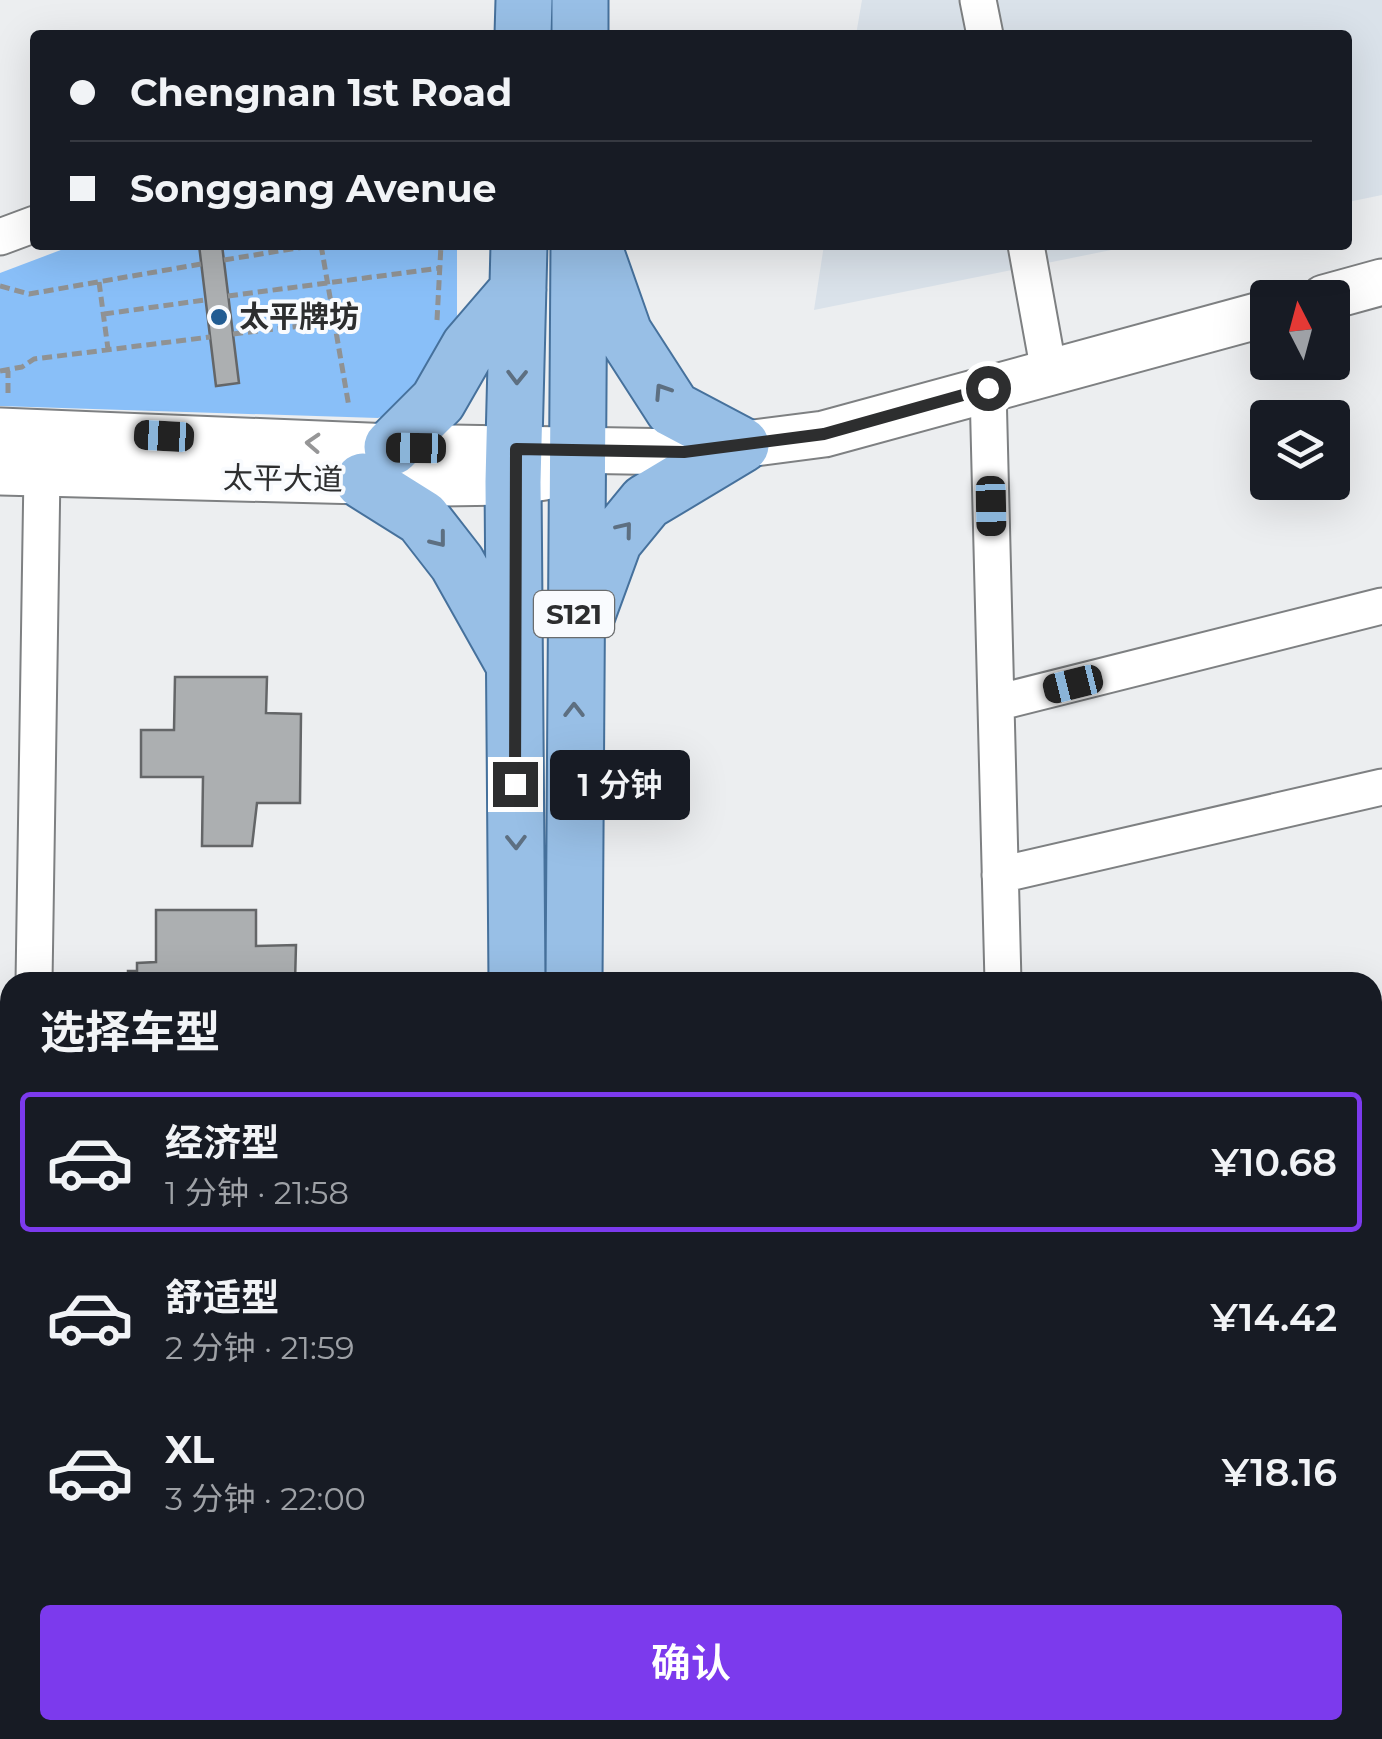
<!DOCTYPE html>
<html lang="zh">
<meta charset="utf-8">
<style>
:root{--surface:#171b24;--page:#20242c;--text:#f1f3f6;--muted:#9ea1a6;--line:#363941;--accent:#7c3aed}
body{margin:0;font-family:Montserrat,"Noto Sans SC",sans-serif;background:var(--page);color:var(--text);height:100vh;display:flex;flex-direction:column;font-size:38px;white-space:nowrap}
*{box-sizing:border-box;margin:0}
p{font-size:32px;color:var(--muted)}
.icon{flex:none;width:55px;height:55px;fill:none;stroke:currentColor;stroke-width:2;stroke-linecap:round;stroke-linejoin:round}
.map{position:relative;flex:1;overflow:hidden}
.side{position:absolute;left:0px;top:972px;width:1382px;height:768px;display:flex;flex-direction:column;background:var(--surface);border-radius:30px 30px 0 0;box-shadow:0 10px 40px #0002}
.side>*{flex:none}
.banner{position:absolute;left:30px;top:30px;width:1322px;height:220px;border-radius:10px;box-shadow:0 10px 40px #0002;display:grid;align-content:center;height:220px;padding:0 40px;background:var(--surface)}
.needle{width:65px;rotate:354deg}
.controls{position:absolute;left:1250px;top:280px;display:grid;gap:20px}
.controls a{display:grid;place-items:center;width:100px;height:100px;border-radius:10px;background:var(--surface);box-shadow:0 10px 40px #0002;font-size:50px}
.end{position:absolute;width:45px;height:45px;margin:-22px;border:12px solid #2d2e2f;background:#fff;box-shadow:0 0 0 5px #fff}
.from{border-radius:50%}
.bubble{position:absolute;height:70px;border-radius:10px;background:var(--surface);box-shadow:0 10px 40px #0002;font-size:32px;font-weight:600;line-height:70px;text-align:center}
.car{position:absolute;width:30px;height:60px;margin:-30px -15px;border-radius:12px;box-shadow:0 0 8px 2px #0007;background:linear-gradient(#222 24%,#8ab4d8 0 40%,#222 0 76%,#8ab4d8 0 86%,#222 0)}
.banner b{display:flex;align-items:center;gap:35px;height:95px;font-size:38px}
.banner b+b{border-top:2px solid var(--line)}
.banner i{width:25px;height:25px;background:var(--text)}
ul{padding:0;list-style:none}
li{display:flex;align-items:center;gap:30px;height:140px;margin:0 20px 15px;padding:0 20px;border:5px solid transparent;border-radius:10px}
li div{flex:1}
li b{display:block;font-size:38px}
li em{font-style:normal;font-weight:600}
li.current{border-color:var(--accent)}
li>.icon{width:90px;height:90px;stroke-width:1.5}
h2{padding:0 40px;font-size:45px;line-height:120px}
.primary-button{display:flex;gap:20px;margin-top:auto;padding:20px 40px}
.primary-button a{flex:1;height:115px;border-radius:10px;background:var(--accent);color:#fff;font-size:40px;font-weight:600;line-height:115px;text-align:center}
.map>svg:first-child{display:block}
.built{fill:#dae2ea}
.green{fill:#89bff8}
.building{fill:#acafb1;stroke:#646668;stroke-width:2.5}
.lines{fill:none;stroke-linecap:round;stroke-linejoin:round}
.minor-casing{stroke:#7e8082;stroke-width:39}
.tertiary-casing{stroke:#7e8082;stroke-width:49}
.primary-casing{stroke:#46719c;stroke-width:59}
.path{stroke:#909293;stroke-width:5;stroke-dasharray:10 5;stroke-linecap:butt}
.minor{stroke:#fff;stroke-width:35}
.tertiary{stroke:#fff;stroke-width:45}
.primary{stroke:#98bfe6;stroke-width:55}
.oneway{stroke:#5d6f81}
.oneway2{stroke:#969697}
.route{stroke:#2d2e2f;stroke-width:12}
.poi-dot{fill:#215c93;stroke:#f9fbfe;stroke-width:4}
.labels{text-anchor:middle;stroke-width:8;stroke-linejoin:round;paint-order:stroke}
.shield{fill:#f9fbfe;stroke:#6a6c6d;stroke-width:2.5}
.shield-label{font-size:28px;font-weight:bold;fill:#2d2e2f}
.poi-label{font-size:30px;font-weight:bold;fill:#2d2e2f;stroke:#f9fbfe;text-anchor:start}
.street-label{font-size:30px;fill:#2d2e2f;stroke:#f9fbfe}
</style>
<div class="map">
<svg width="1382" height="1739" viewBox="0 0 1382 1739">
<rect width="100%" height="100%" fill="#eceef0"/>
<path class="built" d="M 862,0 L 1382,0 L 1382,195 L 1348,202 L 1348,35 L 856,35 Z
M 824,245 L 1136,245 L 814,310 Z
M 63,1730 L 376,1730 L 376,1739 L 63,1739 Z"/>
<path class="green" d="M 74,245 L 457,245 L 457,332 L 414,405 L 378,418 L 0,406 L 0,273 Z"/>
<path class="building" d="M 199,245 L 222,245 L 239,383 L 216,386 Z
M 175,677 L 267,677 L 266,713 L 301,714 L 300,803 L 257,803 L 252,846 L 202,846 L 203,777 L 141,777 L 141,730 L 174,730 Z
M 156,910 L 256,910 L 256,946 L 296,945 L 295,982 L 128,982 L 128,971 L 137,971 L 137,963 L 156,962 Z"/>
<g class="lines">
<defs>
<path id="minor" d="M 978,0 L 985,35
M 0,237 L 35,224
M 1026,245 L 1049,372
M 988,389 L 1003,982
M 996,703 L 1382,606
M 1000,875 L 1382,787
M 34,982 L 42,473
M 1372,1477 L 1382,1474
M 17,1739 L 17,1730
M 402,1739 L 402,1730"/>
<path id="tertiary" d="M 1324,298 L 1382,282
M 0,431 L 392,447 L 684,452 L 824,434 L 1268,313
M 0,472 L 441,483 L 513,482 L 544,477
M 1372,1208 L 1382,1206
M 1372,1261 L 1382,1258"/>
<path id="primary" d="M 523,35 L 524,0
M 580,35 L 580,0
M 593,245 L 624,333 L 673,409 L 741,445
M 392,447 L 438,401 L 469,347 L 518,290
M 363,481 L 422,518 L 457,563 L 511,659
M 588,612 L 614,541 L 646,502 L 741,445
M 517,982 L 513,482 L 519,245
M 574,982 L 579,245
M 524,1730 L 524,1739
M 581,1730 L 581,1739"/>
</defs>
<use href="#minor" class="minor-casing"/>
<use href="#tertiary" class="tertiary-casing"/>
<use href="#primary" class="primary-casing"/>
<path class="path" d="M 321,245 L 349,407
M 224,260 L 316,245
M 99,282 L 108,349
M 0,286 L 29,294 L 201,264
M 228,296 L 441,268
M 104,314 L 205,300
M 437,320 L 441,245
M 233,334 L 334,322
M 0,371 L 22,367 L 34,359 L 210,337
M 8,393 L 8,371"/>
<use href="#minor" class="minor"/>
<use href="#tertiary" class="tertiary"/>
<use href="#primary" class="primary"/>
</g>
<defs><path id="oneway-chevron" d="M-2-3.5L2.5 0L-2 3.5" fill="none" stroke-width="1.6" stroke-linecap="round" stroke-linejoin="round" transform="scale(2.5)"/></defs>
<g class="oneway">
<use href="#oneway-chevron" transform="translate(517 377) rotate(91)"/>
<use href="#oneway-chevron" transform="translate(662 391) rotate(-123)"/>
<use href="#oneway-chevron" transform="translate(625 529) rotate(-51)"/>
<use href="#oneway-chevron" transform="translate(439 540) rotate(52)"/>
<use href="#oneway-chevron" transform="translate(574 710) rotate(-90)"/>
<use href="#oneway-chevron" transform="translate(516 842) rotate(89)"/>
</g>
<use class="oneway2" href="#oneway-chevron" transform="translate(313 443) rotate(-177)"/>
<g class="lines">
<path class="route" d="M 515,784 L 516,449 L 684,452 L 824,434 L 988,388"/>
</g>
<circle class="poi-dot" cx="219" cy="317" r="10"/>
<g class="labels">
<rect class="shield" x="534" y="591" width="80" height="46" rx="8"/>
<g class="shield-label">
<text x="574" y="624">S121</text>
</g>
<g class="poi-label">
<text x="239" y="327">太平牌坊</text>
</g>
<g class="street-label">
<text transform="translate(283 479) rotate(1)" y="10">太平大道</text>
</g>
</g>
</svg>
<div class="controls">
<a><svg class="needle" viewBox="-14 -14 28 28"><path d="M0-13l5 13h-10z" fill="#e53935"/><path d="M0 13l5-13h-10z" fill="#9ea1a6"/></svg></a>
<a><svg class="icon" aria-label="layers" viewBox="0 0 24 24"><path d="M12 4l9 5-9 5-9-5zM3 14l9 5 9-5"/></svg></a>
</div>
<i class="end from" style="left:988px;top:388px"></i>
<i class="end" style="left:515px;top:784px"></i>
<div class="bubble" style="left:550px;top:750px;width:140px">1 分钟</div>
<i class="car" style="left:164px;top:436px;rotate:273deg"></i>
<i class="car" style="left:416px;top:448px;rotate:271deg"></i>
<i class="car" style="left:991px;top:506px;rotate:179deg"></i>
<i class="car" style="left:1073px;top:684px;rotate:256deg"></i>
<div class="banner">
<b><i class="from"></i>Chengnan 1st Road</b>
<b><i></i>Songgang Avenue</b>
</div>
<section class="side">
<h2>选择车型</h2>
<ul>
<li class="current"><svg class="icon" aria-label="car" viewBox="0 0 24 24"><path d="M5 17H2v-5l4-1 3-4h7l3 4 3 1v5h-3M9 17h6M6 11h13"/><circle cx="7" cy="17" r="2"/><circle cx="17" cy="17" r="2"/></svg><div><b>经济型</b><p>1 分钟 · 21:58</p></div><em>¥10.68</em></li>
<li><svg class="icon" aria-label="car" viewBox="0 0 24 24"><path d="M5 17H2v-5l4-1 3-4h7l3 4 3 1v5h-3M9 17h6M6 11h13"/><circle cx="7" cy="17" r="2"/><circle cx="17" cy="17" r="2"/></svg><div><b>舒适型</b><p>2 分钟 · 21:59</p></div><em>¥14.42</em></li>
<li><svg class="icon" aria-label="car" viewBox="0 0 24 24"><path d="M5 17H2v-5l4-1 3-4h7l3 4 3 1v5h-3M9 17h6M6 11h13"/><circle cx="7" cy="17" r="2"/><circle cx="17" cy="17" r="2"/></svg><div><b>XL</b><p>3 分钟 · 22:00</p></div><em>¥18.16</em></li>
</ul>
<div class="primary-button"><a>确认</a></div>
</section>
</div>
